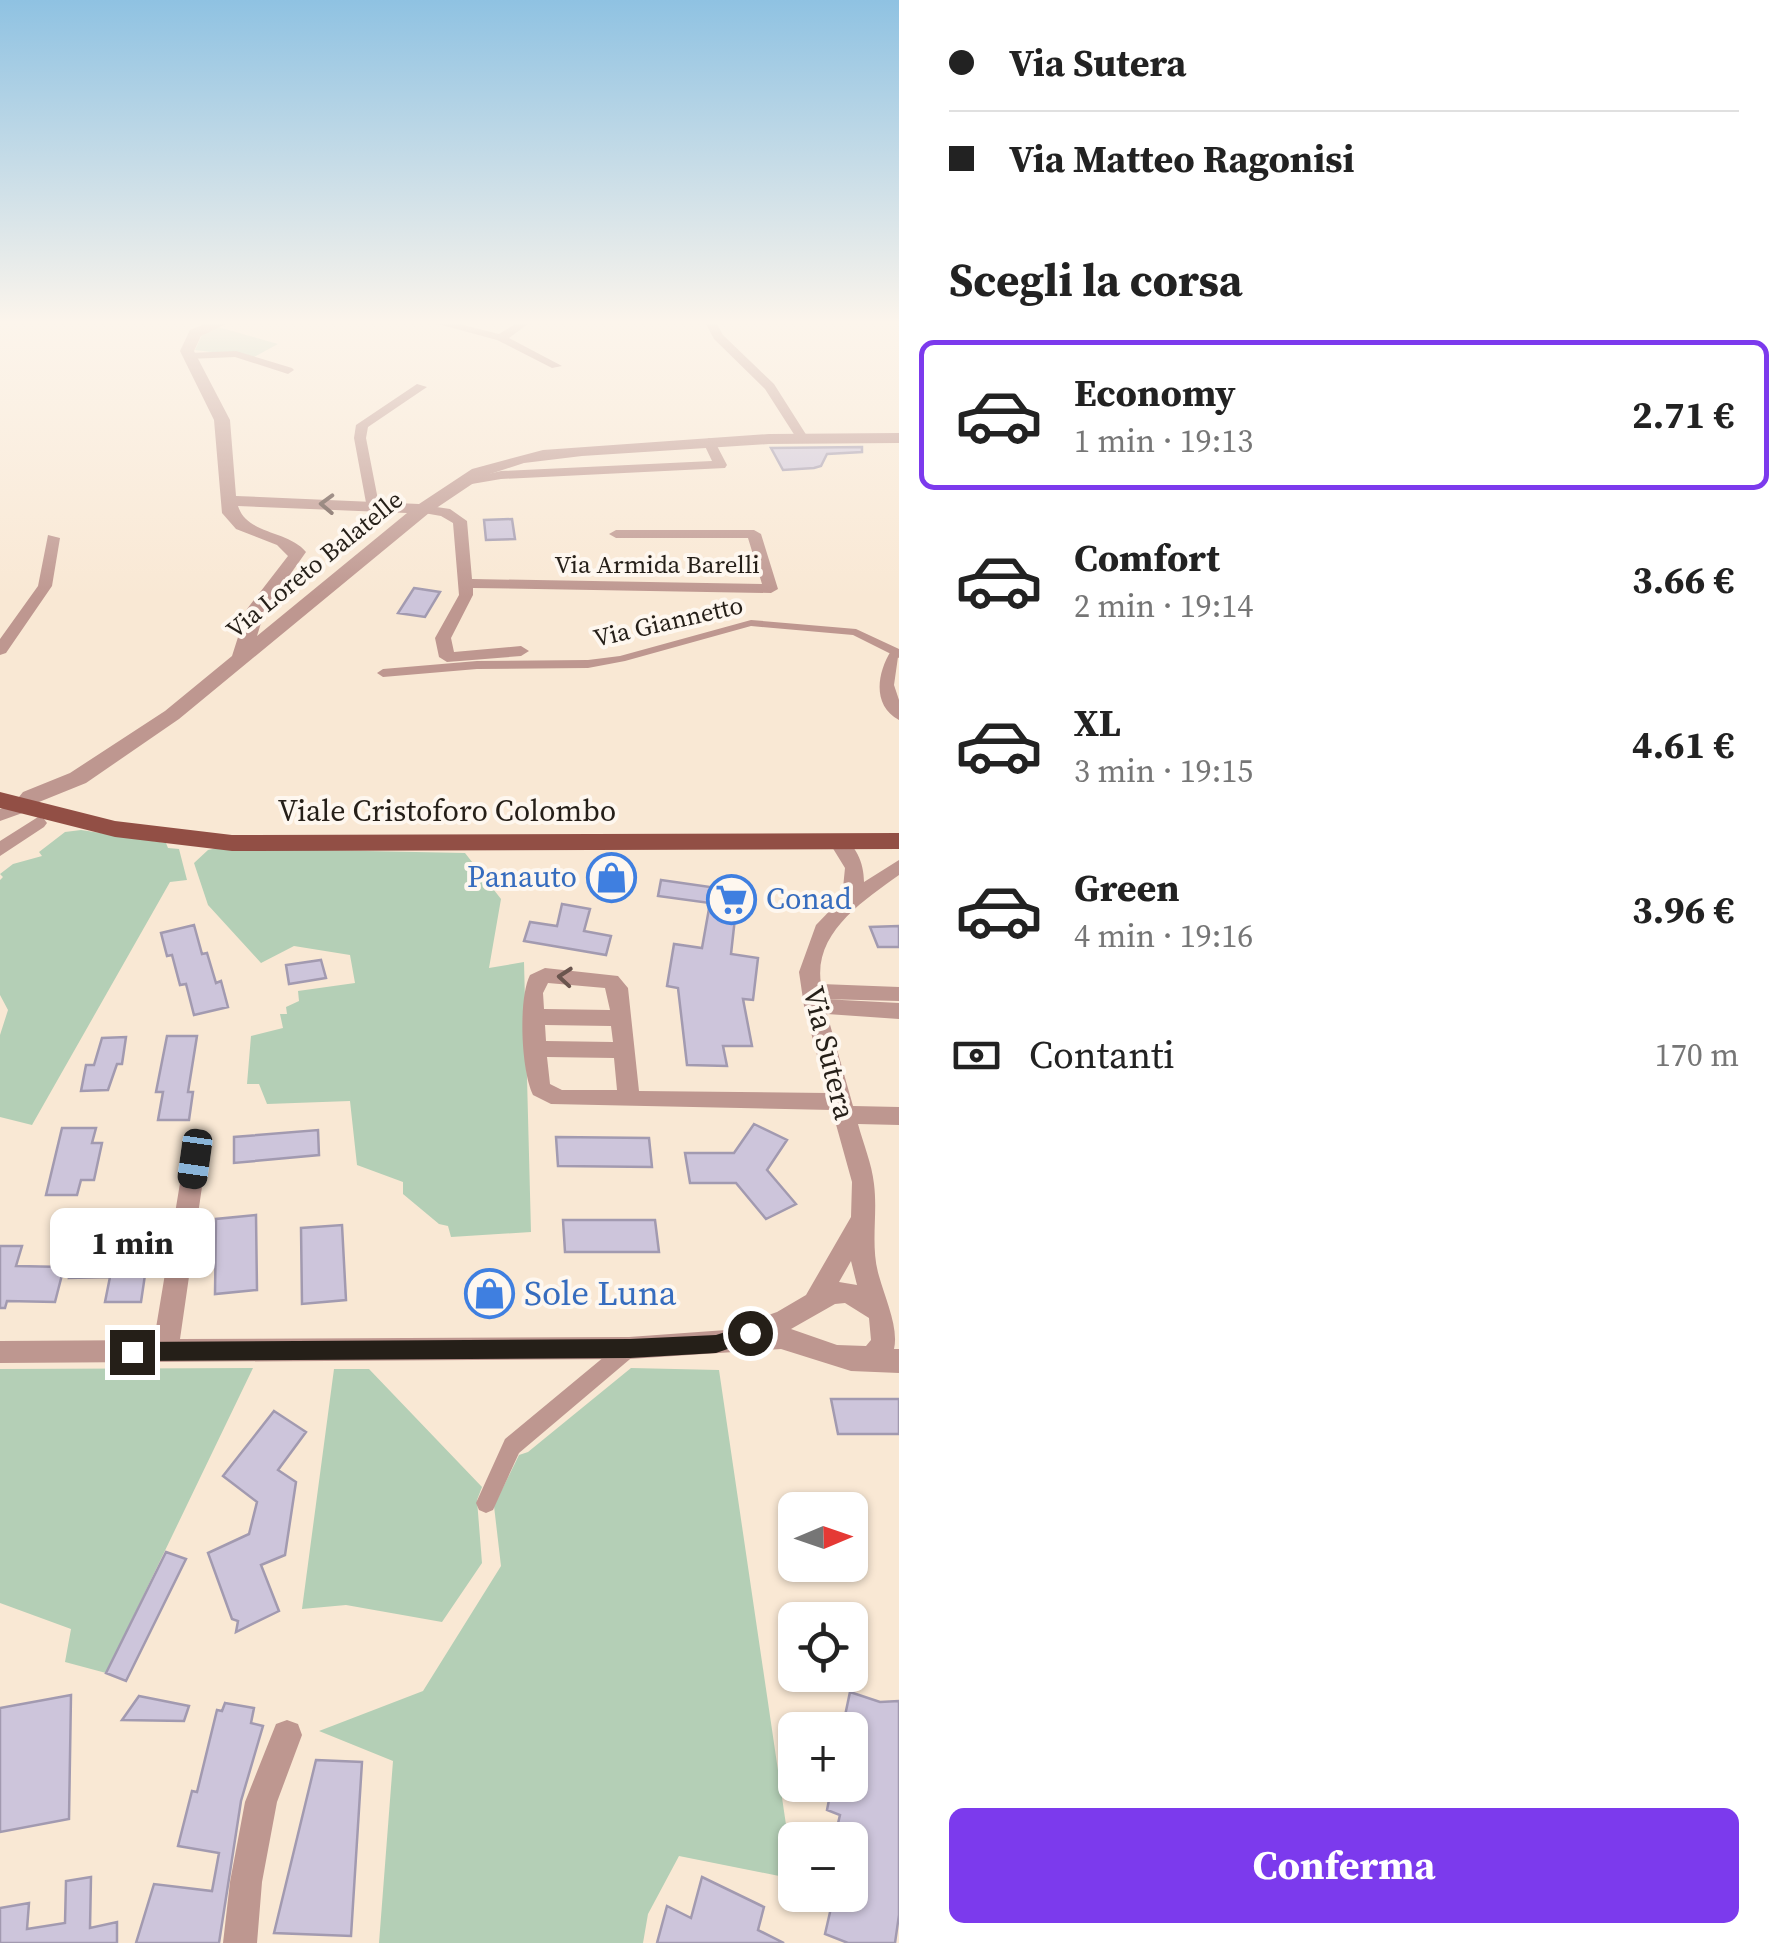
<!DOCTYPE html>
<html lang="it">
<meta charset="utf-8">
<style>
:root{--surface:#fff;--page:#f6f6f6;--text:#222;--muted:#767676;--line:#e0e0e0;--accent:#7c3aed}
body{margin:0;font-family:"Source Serif 4",serif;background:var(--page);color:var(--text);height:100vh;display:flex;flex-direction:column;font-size:38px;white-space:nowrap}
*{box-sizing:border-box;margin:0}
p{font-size:32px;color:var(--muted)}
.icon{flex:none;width:55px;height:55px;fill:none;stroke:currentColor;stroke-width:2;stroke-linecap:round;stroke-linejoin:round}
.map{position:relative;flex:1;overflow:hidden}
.panel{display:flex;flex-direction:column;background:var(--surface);width:890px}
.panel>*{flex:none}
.hud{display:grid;align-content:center;height:220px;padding:0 50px;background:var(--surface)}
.needle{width:65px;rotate:88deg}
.buttons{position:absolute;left:778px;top:1492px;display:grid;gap:20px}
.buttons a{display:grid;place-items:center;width:90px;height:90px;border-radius:15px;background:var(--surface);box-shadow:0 2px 8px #0004;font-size:50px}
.end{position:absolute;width:45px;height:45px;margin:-22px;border:12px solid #251f18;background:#fff;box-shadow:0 0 0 5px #fff}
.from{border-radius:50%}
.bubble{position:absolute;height:70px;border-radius:15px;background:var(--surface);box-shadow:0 2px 8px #0004;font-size:32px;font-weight:700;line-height:70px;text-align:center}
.car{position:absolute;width:30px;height:60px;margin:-30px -15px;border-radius:12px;box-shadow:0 0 8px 2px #0007;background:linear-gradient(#222 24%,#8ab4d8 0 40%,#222 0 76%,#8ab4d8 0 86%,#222 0)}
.hud b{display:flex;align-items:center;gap:35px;height:95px;font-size:38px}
.hud b+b{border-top:2px solid var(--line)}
.hud i{width:25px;height:25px;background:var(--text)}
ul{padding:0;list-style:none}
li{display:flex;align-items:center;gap:30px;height:150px;margin:0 20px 15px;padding:0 30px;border:5px solid transparent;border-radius:15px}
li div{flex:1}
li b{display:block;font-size:38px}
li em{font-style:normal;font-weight:700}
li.on{border-color:var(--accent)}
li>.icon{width:90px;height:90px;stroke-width:1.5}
h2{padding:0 50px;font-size:45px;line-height:120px}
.pay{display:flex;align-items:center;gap:25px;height:110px;padding:0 50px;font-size:38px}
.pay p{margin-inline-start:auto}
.action{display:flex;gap:20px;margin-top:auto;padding:20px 50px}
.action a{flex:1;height:115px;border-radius:15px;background:var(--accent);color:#fff;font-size:40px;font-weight:700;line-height:115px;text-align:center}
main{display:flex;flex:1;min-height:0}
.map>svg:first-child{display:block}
.green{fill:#b4cfb6}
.building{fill:#cdc5db;stroke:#a29ab0;stroke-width:2.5}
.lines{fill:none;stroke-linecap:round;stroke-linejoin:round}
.pedestrian{fill:#be9790;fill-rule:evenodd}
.minor{fill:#be9790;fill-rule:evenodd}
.tertiary{fill:#be9790;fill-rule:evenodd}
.primary{fill:#924f45;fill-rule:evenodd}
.oneway{stroke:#6a554e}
.route{fill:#251f18}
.labels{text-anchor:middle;stroke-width:8;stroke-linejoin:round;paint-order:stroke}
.far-street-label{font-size:25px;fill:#251f18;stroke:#fef7ef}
.street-label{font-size:30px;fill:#251f18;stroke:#fef7ef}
.shop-label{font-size:30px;fill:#366cbe;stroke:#fef7ef;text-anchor:end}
.near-shop-label{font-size:35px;fill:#366cbe;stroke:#fef7ef;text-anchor:start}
</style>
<main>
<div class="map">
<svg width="899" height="1943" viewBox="0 0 899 1943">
<rect width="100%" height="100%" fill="#f9e8d4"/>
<path class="green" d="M 218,327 L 278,344 L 254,357 L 195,350 L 203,333 Z
M 81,830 L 166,843 L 168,848 L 179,849 L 187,880 L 170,882 L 32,1125 L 0,1117 L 0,1035 L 8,1010 L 0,995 L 0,880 L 3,877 L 0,874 L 13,864 L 42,856 L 39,852 L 65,832 Z
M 217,848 L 465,853 L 501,899 L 489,968 L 524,962 L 531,1232 L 451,1237 L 448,1226 L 439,1224 L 403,1194 L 403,1182 L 357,1165 L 350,1101 L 267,1104 L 259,1084 L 247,1084 L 251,1036 L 283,1028 L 280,1014 L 287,1014 L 286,1007 L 299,1001 L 298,991 L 355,983 L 350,955 L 294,946 L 261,963 L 208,905 L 194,863 L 208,850 Z
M 253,1368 L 106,1673 L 65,1662 L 71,1629 L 0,1603 L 0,1369 Z
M 631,1368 L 719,1370 L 794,1879 L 679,1856 L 648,1914 L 643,1943 L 379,1943 L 393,1761 L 319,1731 L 423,1691 L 501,1566 L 494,1506 L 519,1455 L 528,1452 Z
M 334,1369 L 369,1369 L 482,1487 L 477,1500 L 482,1563 L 442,1622 L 346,1605 L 302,1609 Z"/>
<path class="building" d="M 862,447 L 862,452 L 827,454 L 821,466 L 814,468 L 783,470 L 771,448 Z
M 512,519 L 515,539 L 486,540 L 484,520 Z
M 414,588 L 440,592 L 425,617 L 398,613 Z
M 661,880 L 738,891 L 731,954 L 758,958 L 753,1000 L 743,999 L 752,1046 L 723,1046 L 727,1066 L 687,1065 L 678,988 L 667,986 L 674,944 L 702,948 L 710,903 L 658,896 Z
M 562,904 L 590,909 L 584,931 L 611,936 L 606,955 L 524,941 L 530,922 L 557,926 Z
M 194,925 L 202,954 L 207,953 L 216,983 L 221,981 L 228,1007 L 194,1015 L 186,984 L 180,985 L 172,955 L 167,956 L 161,933 Z
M 899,926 L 899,947 L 878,947 L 870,927 Z
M 321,960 L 326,978 L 289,984 L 286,965 Z
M 167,1036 L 197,1036 L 188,1092 L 193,1092 L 189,1120 L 158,1120 L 163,1092 L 156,1092 Z
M 126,1037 L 122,1064 L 117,1064 L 108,1090 L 81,1091 L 86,1065 L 94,1065 L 102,1038 Z
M 754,1124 L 787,1140 L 767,1170 L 796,1204 L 766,1219 L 736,1183 L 690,1183 L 685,1153 L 734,1153 Z
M 62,1128 L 96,1128 L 92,1143 L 102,1143 L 94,1180 L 81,1180 L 77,1195 L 46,1195 Z
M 318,1130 L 319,1155 L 234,1163 L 234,1137 Z
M 556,1137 L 649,1138 L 652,1167 L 558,1166 Z
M 256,1215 L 257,1290 L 215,1294 L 216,1219 Z
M 563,1220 L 655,1220 L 659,1252 L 565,1252 Z
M 342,1225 L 346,1300 L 302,1304 L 301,1228 Z
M 150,1241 L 141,1302 L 105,1302 L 110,1277 L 69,1278 L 76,1242 Z
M 0,1246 L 22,1246 L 16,1266 L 64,1267 L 55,1302 L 7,1301 L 5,1308 L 0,1308 Z
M 831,1399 L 899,1399 L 899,1434 L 838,1434 Z
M 274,1411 L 306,1432 L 278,1470 L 296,1482 L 285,1555 L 261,1565 L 279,1611 L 236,1632 L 238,1621 L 232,1619 L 208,1553 L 249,1534 L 257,1502 L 223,1476 Z
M 166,1552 L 186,1559 L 126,1681 L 106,1673 Z
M 850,1692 L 880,1702 L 899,1701 L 899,1915 L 895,1943 L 848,1943 L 825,1934 L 834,1895 L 850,1895 L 850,1840 L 834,1840 L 840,1815 L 827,1810 L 832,1785 L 850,1785 L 850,1730 L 842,1730 Z
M 71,1695 L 69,1819 L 0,1832 L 0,1708 Z
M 139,1696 L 189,1706 L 184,1721 L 122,1720 Z
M 225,1703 L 254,1708 L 251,1723 L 263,1726 L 241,1801 L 219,1943 L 136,1943 L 154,1884 L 212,1891 L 219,1853 L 178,1846 L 192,1791 L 197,1792 L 217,1710 L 222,1711 Z
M 316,1760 L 362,1762 L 351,1936 L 274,1933 Z
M 91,1877 L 90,1928 L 117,1922 L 117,1943 L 0,1943 L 0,1908 L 29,1903 L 27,1929 L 65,1923 L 66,1881 Z
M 702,1877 L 764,1907 L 758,1930 L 784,1943 L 657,1943 L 667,1906 L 691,1918 Z"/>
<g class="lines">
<path class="pedestrian" d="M 751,620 L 856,629 L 899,649 L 899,658 L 853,635 L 751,626 L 625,661 L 588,668 L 477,669 L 383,677 L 377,673 L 383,669 L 477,661 L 588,660 L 620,656 Z
M 629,1339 L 636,1342 L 638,1348 L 636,1354 L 519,1453 L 493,1510 L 486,1513 L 479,1510 L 476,1503 L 505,1439 L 622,1342 Z"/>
<path class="minor" d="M 438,324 L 459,324 L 499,334 L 515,324 L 528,324 L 509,338 L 562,366 L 552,368 L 497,340 Z
M 706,324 L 717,324 L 723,335 L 774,384 L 807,436 L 805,439 L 797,439 L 765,389 L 714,339 Z
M 236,351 L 292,368 L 294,370 L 288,374 L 235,357 L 189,359 L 183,356 L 189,353 Z
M 417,384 L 427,387 L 368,427 L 366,438 L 379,505 L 367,508 L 354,438 L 356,425 Z
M 709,438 L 715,442 L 727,465 L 725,468 L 501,479 L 460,486 L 453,482 L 501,471 L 712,461 L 703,442 Z
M 423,505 L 450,509 L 467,521 L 472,579 L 762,584 L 748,538 L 616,538 L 609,534 L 616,530 L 754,530 L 761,534 L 778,589 L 771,593 L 473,588 L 473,595 L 451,638 L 454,652 L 521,646 L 529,651 L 521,656 L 447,662 L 439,657 L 435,638 L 459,595 L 453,523 L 441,516 L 418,512 L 416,509 Z
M 48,535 L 60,538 L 52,586 L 6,653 L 0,655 L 0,639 L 38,586 Z
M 899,650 L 894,685 L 899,700 L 899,720 C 872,706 877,673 891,651 Z
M 22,801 L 28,803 L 31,807 L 28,811 L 0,821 L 0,809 Z
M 38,817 L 44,819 L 47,823 L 44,827 L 0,856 L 0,841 Z
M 838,836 C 856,843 864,863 864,882 L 899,860 L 899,875 C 863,901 813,933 821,984 L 899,987 L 899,1001 L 823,999 L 899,1003 L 899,1019 L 827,1014 L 853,1106 L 899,1107 L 899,1125 L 858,1124 C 863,1143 872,1164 874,1184 C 878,1215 870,1246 879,1276 C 885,1298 899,1328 894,1349 L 899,1349 L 899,1373 L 851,1371 L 781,1349 L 629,1359 L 0,1363 L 0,1341 L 154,1340 L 184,1159 L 187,1153 L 195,1150 L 203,1153 L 206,1159 L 180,1339 L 629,1337 L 740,1329 L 742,1324 L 777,1312 L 806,1295 L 851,1217 L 852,1182 L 832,1110 L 551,1104 L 533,1095 C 521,1070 518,999 530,975 L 545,968 L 618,976 L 628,988 L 639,1091 L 827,1093 L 804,1006 L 799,972 L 816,925 L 842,898 L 845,868 L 829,842 ZM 548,983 L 605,988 L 610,1010 L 544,1009 L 543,993 ZM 545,1025 L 611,1026 L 613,1042 L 546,1041 ZM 547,1057 L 614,1058 L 617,1090 L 562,1090 L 550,1084 ZM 851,1261 L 857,1285 L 839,1282 ZM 845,1303 L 869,1318 L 871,1340 L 866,1346 L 837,1345 L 791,1329 L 835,1304 Z
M 287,1720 L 298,1724 L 302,1735 L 277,1802 L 262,1882 L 257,1943 L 223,1943 L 230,1882 L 245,1802 L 276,1724 Z"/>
<path class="tertiary" d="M 205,324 L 226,324 L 201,336 L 194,351 L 230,420 L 236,496 L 419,504 L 472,469 L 543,450 L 769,434 L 899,433 L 899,443 L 769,444 L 582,456 L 524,463 L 484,476 L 429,513 L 179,719 L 86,783 L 39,802 L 30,812 L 14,812 L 11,807 L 23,792 L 70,773 L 165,711 L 232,656 L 247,609 L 288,556 L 277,545 L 236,529 L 222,513 L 214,420 L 180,351 L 190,330 ZM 238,506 L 407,513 L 257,636 L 265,610 L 306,552 C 288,530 247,535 238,506 Z"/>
<path class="primary" d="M 0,792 L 115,821 L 232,835 L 899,833 L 899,849 L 232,851 L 115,837 L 0,808 Z"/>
</g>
<defs><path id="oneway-chevron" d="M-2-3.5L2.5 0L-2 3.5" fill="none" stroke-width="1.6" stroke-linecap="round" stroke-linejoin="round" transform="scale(2.5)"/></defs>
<g class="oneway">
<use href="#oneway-chevron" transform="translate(327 504) rotate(-178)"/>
<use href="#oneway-chevron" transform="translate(565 977) rotate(-175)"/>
</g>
<linearGradient id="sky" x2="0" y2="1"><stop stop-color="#8fc2e2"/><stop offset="0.54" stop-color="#fcf5ec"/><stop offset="1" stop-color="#fcf5ec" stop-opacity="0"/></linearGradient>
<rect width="899" height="597" fill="url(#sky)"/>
<path class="route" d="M 750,1324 L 760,1333 L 757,1339 L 716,1353 L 630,1358 L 132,1361 L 122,1352 L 132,1342 L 630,1339 L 716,1335 Z"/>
<defs>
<symbol id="shop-ring" viewBox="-11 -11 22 22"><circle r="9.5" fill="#fef7ef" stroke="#3f7fe0" stroke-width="1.5"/><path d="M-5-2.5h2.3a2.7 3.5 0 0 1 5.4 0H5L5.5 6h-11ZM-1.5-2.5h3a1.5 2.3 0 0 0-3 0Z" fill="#3f7fe0"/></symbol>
<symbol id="supermarket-ring" viewBox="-11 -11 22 22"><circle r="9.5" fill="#fef7ef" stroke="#3f7fe0" stroke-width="1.5"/><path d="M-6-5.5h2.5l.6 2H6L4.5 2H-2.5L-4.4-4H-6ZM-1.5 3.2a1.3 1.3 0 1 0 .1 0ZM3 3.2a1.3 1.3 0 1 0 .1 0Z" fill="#3f7fe0"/></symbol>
</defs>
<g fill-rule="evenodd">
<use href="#shop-ring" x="584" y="850" width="55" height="55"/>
<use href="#supermarket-ring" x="704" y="872" width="55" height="55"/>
<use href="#shop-ring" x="462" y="1266" width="55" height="55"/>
</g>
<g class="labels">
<g class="far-street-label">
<text transform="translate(314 564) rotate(-39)" y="9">Via Loreto Balatelle</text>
<text x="657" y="573">Via Armida Barelli</text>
<text transform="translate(668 621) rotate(-13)" y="9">Via Giannetto</text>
</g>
<g class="street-label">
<text x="447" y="821">Viale Cristoforo Colombo</text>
<text transform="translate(829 1053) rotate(76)" y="10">Via Sutera</text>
</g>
<g class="shop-label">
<text x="577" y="887">Panauto</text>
<text x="766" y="909" text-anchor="start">Conad</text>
</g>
<g class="near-shop-label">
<text x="524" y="1305">Sole Luna</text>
</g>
</g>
</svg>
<div class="buttons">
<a><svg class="needle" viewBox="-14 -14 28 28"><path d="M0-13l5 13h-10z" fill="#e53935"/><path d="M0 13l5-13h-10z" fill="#767676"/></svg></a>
<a><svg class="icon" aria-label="locate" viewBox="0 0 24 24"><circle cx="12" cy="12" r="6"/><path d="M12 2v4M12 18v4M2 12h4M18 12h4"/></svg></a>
<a>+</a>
<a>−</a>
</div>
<i class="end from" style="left:750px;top:1333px"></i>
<i class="end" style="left:132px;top:1352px"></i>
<div class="bubble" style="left:50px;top:1208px;width:165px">1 min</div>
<i class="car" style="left:195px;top:1159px;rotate:188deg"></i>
</div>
<section class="panel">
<div class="hud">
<b><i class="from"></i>Via Sutera</b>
<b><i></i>Via Matteo Ragonisi</b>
</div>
<h2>Scegli la corsa</h2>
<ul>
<li class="on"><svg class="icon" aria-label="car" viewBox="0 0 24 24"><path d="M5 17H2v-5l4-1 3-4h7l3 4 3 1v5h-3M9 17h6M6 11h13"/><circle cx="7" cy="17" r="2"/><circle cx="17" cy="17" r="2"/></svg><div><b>Economy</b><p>1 min · 19:13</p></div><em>2.71 €</em></li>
<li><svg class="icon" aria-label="car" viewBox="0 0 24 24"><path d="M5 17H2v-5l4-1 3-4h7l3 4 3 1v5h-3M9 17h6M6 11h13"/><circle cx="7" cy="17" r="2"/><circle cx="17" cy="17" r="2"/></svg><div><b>Comfort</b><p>2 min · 19:14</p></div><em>3.66 €</em></li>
<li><svg class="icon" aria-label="car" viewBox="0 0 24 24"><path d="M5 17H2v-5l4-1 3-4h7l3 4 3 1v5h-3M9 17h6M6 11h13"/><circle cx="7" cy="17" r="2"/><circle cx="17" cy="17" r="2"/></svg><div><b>XL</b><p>3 min · 19:15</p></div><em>4.61 €</em></li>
<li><svg class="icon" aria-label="car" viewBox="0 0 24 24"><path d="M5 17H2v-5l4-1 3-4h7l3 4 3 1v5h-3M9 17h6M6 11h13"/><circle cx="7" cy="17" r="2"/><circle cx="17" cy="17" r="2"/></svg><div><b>Green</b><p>4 min · 19:16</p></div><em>3.96 €</em></li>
</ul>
<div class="pay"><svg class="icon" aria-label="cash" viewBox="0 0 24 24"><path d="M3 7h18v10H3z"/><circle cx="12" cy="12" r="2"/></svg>Contanti<p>170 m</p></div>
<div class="action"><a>Conferma</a></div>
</section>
</main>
